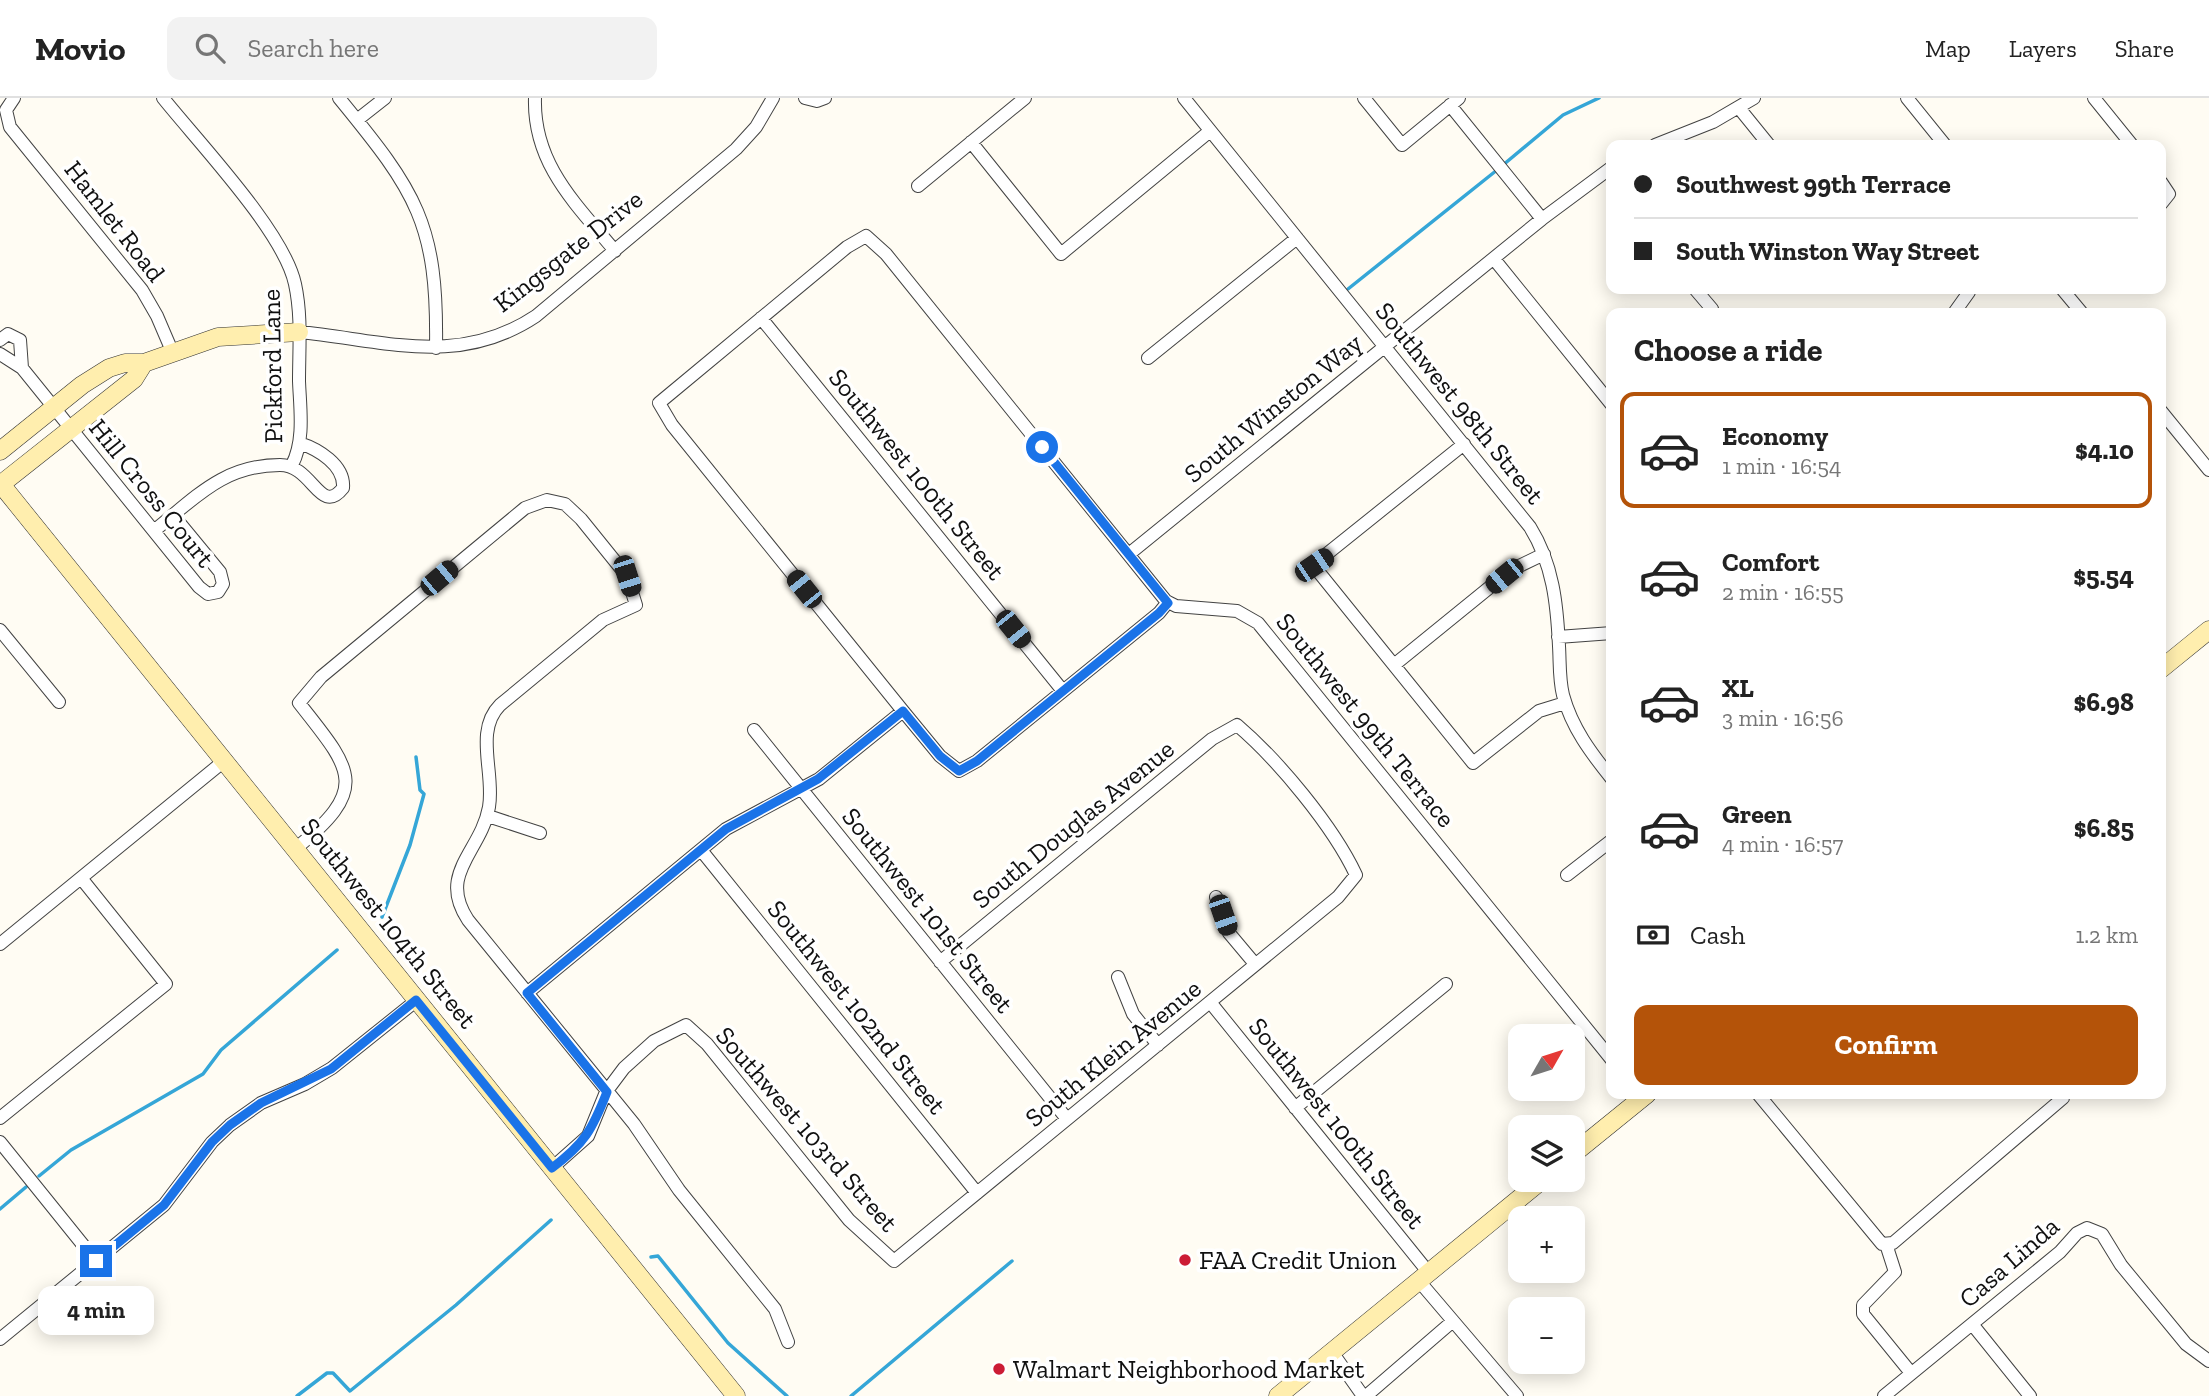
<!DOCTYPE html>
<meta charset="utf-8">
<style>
:root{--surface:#fff;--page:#f2f2f2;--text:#222;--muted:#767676;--line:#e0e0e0;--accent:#b45309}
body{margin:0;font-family:"Zilla Slab",serif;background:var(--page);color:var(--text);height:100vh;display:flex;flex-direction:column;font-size:26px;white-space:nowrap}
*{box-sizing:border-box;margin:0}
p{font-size:23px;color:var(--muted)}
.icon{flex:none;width:38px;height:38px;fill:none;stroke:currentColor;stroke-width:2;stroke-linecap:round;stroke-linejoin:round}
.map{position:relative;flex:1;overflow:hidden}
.panel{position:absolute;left:1606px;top:210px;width:560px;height:791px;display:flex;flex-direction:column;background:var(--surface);border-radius:14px;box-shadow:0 4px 18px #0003}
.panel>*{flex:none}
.banner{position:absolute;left:1606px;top:42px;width:560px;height:154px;border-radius:14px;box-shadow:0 4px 18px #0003;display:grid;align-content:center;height:154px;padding:0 28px;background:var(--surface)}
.needle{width:46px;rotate:51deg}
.buttons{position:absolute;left:1508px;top:926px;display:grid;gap:14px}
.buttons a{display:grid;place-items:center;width:77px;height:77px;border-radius:14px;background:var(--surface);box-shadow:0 4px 18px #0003;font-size:35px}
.end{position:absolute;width:32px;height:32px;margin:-16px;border:9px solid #1a73e8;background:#fff;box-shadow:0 0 0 4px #fff}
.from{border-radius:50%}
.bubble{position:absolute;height:49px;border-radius:14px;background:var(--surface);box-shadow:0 4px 18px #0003;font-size:23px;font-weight:700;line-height:49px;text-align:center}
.car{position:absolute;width:21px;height:42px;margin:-21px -10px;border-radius:9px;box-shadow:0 0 5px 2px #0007;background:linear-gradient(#222 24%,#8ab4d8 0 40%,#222 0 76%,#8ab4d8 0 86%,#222 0)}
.banner b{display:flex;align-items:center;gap:24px;height:66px;font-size:26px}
.banner b+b{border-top:2px solid var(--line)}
.banner i{width:18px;height:18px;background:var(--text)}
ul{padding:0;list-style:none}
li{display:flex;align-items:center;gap:21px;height:116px;margin:0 14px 10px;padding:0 14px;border:4px solid transparent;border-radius:14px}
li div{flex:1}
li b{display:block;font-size:26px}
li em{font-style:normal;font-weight:700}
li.current{border-color:var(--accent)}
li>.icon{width:63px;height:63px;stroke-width:1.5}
h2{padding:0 28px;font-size:32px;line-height:84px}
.pay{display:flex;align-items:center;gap:18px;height:77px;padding:0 28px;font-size:26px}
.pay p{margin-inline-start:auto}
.primary-button{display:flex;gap:14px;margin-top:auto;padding:14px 28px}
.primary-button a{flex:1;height:80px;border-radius:14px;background:var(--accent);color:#fff;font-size:28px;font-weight:700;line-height:80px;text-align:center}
header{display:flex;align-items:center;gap:42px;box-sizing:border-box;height:98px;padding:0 35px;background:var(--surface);border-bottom:2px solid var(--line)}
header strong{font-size:33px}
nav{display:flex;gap:38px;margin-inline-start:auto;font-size:24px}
.search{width:490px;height:63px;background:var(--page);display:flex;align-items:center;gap:18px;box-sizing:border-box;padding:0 24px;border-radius:14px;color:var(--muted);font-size:26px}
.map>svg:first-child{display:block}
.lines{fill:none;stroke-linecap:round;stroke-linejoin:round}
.stream{stroke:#35a6d7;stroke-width:3.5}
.street-casing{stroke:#434343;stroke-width:14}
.secondary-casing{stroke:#323232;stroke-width:19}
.street{stroke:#fff;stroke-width:12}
.secondary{stroke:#ffeeae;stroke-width:18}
.route{stroke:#1a73e8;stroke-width:9}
.poi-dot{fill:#cc1c35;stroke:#fff;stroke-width:2.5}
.labels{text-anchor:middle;stroke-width:7;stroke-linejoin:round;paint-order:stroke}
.street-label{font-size:26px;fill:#101010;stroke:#fff}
.poi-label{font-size:26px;fill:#101010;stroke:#fff;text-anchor:start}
</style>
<header>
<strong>Movio</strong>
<div class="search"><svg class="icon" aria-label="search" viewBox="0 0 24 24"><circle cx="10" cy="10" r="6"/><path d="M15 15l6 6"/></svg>Search here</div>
<nav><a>Map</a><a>Layers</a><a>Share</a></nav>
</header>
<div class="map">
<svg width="2209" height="1298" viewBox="0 0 2209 1298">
<rect width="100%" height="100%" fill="#fffcf3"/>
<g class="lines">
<path class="stream" d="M 1503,67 L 1563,17 L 1599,0
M 1348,191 L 1497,72
M 382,819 L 410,747 L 424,696 L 420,692 L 416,659
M 39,1078 L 71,1052 L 203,976 L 221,952 L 337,852
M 0,1111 L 26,1089
M 651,1159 L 658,1158 L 728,1245 L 787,1298
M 297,1298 L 327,1275 L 333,1275 L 350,1293 L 456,1207 L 551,1122
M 851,1298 L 1012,1163"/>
<defs>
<path id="street" d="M 14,0 L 6,12 L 10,29 L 142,192 L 157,218 L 172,253
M 163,0 C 199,45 284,134 295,186 C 302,218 299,251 299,283 C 300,310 305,342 292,367
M 339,0 C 416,94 438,125 436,250
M 535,0 C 533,66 576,106 615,153
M 805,0 L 817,3 L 825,0
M 1184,0 L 1530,429 C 1553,466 1557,506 1559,548 C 1560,564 1559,581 1563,597 C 1572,630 1591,655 1612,681
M 1364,0 L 1402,47 L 1459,0
M 1907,0 L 1945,47
M 2094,0 L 2132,47
M 1450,7 L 1542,121
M 1739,10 L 1769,47
M 357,22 L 385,0
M 971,44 L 1061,156 L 1210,33
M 1655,47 L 1713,24 L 1754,0
M 2161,84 L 2169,96 L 2161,106
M 918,88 L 1025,0
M 1494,161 L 1612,307
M 1695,191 L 1712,211
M 2062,191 L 2082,215
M 1954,215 L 1969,194
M 761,220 L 1063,593
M 299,234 C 384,242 458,270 536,218 L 736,51 L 756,29 L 773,0
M 0,242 L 8,236 L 20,242 L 22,270
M 0,256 L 22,270 L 199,489 L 208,496 L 218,494 L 223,486 L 220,474 L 173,417
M 1148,260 L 1297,140
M 2161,313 L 2209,372
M 1464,346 L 1313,467 L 1473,665 L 1539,613 L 1565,605
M 155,432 C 196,399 224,367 280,367 C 313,367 320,419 343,390 C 345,367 318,351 299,345
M 1129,456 L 1542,121 L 1612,69
M 1168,504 L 1159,515 L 977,663 L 959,673 L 940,658 L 903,613 L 672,327 L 659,305 L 847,149 L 866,138 L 886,156 L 1166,503 L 1176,508 L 1237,513 L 1258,525 L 1612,962
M 0,532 L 59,604
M 1558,539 L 1612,535
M 1394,567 L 1511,472 L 1544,456
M 754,632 L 1067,1021
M 488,718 L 540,735
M 295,751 C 371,690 352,672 299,605 L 321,579 L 525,410 L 547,402 L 565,406 L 581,421 L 627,478 L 636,507 L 603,522 L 500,607 C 474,633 495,675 489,709 C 481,754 437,775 468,822 L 634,1026 L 679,1092 L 775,1211 L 788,1244
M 701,752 L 977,1095
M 1567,777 L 1612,742
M 1216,799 L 1229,835 L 1255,866
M 0,846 L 224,663
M 1118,879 L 1133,916 L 1158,947
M 527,895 L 726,731 L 819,681 L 903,613
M 1210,904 L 1429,1175
M 1758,996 L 1882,1146 L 1893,1145 L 2063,1000 L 2063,996
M 1295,1010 L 1446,886
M 0,1020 L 166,886 L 81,780
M 0,1044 L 96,1163
M 552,1070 L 588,1038 L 606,994 L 624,970 L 654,943 L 686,927 L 707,946 L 849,1122 L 894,1163 L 1338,799 L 1356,777 C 1333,728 1278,662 1237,627 L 1212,641 L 940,864
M 1886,1146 L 1895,1174 L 1863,1207 L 1863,1216 L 1911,1275
M 1419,1183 L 1517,1298
M 1972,1226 L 2030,1298
M 0,1241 L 164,1107 L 212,1044 L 230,1027 L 261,1005 L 305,986 L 332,970 L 417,902
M 1332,1254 L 1363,1298
M 1366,1298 L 1453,1223
M 1884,1298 L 2060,1154 L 2077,1135 L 2087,1130 L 2102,1136 L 2121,1167 L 2186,1246 L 2209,1263"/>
<path id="secondary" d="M 0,353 L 82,287 L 109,270 L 125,265 L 144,265 L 218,239 L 299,234
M 0,385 L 736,1298
M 0,387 L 134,281 L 144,265
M 2161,571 L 2209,532
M 1573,1056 L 1647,996
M 1278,1298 L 1542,1082"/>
</defs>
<use href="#street" class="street-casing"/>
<use href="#secondary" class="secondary-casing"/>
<use href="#street" class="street"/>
<use href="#secondary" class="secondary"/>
</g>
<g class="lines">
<path class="route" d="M 96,1163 L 164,1107 L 212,1044 L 230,1027 L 261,1005 L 331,971 L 416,902 L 552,1070 C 585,1045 592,1032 607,994 L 527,895 L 726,731 L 818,681 L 903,613 L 940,658 L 959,673 L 977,663 L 1159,515 L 1168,505 L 1042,349"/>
</g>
<g class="poi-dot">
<circle cx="1185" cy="1162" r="7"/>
<circle cx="999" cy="1271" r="7"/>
</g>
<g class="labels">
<g class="street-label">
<text transform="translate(115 123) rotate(52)" y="9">Hamlet Road</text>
<text transform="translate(568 153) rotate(-38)" y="9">Kingsgate Drive</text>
<text transform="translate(272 268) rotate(-91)" y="9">Pickford Lane</text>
<text transform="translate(1460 305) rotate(51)" y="9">Southwest 98th Street</text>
<text transform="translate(1273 310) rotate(-39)" y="9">South Winston Way</text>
<text transform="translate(917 376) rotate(51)" y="9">Southwest 100th Street</text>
<text transform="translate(152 395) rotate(51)" y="9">Hill Cross Court</text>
<text transform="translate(1366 622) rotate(51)" y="9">Southwest 99th Terrace</text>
<text transform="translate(1073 726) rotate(-39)" y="9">South Douglas Avenue</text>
<text transform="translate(928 812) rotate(51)" y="9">Southwest 101st Street</text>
<text transform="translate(389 825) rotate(51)" y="9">Southwest 104th Street</text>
<text transform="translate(857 909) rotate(51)" y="9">Southwest 102nd Street</text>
<text transform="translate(1113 955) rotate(-39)" y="9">South Klein Avenue</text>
<text transform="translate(1337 1025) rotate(51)" y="9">Southwest 100th Street</text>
<text transform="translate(807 1031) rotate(49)" y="9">Southwest 103rd Street</text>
<text transform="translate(2009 1164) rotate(-41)" y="9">Casa Linda</text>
</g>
<g class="poi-label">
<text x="1199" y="1171">FAA Credit Union</text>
<text x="1013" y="1280">Walmart Neighborhood Market</text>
</g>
</g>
</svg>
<div class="buttons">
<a><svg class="needle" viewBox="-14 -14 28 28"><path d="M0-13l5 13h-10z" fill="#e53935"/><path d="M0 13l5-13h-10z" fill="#767676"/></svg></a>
<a><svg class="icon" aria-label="layers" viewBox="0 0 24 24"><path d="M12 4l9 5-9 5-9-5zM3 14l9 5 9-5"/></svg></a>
<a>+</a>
<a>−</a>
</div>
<i class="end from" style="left:1042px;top:349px"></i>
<i class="end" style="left:96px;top:1163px"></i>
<div class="bubble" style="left:38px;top:1188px;width:116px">4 min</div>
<i class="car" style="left:1314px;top:467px;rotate:56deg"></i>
<i class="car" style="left:627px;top:478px;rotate:162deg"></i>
<i class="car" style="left:1504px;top:478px;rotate:231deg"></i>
<i class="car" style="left:439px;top:480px;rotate:50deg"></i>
<i class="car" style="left:804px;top:491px;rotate:321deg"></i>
<i class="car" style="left:1013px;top:531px;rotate:141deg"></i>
<i class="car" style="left:1223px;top:817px;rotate:161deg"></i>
<div class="banner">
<b><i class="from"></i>Southwest 99th Terrace</b>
<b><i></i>South Winston Way Street</b>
</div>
<section class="panel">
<h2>Choose a ride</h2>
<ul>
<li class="current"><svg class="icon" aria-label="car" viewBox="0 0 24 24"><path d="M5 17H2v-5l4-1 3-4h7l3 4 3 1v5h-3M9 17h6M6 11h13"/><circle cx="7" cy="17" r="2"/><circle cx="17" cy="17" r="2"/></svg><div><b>Economy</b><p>1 min · 16:54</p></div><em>$4.10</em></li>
<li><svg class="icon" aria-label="car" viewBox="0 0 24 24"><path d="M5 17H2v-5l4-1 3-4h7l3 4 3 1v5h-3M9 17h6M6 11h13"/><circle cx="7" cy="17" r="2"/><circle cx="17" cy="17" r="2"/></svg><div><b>Comfort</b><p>2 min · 16:55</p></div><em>$5.54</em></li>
<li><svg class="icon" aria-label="car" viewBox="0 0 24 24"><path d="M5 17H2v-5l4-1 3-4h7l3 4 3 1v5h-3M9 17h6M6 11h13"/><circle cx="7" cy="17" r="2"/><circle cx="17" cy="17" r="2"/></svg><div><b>XL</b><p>3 min · 16:56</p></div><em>$6.98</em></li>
<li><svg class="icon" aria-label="car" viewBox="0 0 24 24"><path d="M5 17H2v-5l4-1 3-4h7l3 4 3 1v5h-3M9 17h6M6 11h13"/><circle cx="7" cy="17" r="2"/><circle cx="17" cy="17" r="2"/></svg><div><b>Green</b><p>4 min · 16:57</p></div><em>$6.85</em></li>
</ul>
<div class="pay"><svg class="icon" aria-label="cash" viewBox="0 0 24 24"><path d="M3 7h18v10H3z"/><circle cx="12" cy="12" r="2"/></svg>Cash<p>1.2 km</p></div>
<div class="primary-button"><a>Confirm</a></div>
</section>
</div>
